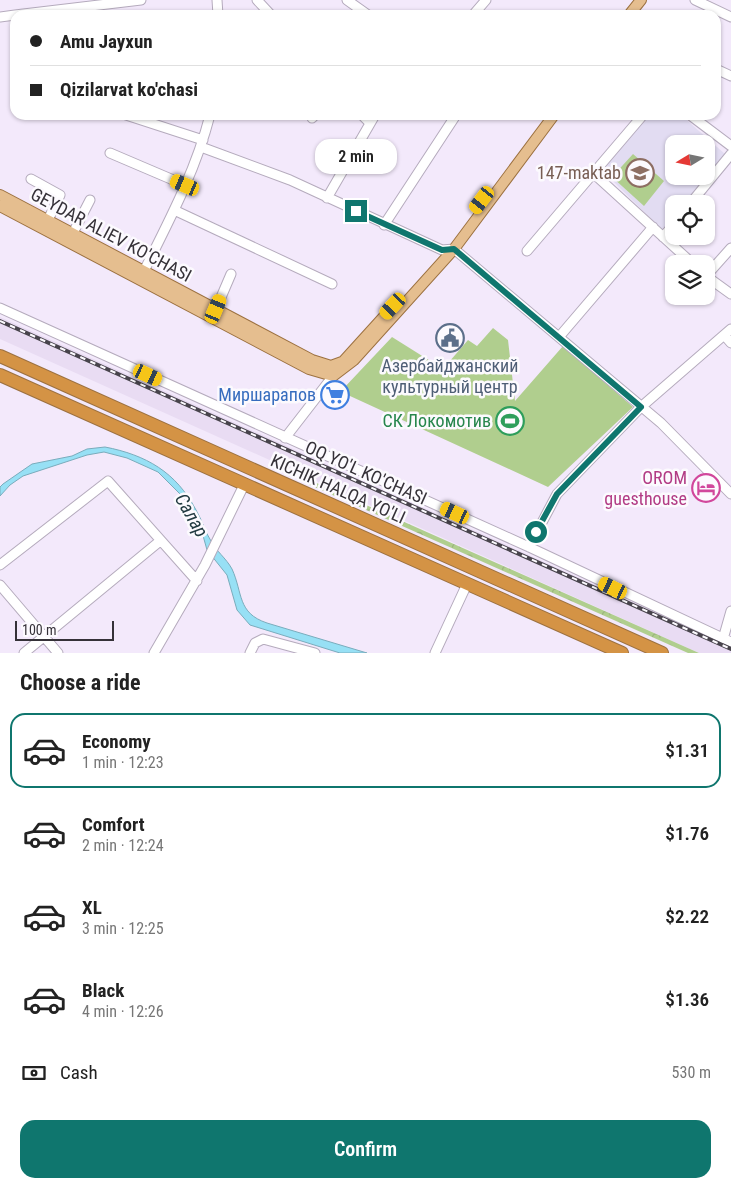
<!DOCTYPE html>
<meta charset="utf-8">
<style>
:root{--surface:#fff;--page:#f2f2f2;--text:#222;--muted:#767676;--line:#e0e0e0;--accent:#0f766e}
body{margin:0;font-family:"Roboto Condensed",sans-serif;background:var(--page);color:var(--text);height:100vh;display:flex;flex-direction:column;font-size:19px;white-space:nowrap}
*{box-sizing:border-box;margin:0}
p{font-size:16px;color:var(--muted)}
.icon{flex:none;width:28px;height:28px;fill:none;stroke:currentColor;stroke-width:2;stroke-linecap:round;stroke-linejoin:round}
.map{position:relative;height:653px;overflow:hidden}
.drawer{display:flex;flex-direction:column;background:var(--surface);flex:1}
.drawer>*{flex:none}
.banner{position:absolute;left:10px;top:10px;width:711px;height:110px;border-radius:15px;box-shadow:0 1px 4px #0004;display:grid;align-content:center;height:110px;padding:0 20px;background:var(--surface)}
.needle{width:32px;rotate:260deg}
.fabs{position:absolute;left:665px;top:135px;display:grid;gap:10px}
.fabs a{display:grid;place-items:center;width:50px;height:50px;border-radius:10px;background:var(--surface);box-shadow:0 1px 4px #0004;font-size:25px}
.scale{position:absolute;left:15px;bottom:12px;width:99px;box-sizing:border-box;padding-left:5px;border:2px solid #353138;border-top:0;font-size:14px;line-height:18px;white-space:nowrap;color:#353138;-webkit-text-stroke:4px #fcfafe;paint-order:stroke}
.end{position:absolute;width:22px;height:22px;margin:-11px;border:6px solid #0f766e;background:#fff;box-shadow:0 0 0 2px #fff}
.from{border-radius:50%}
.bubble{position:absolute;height:35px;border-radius:15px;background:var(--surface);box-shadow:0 1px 4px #0004;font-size:16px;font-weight:600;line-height:35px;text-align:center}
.car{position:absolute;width:15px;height:30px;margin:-15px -8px;border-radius:6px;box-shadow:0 0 4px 1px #0007;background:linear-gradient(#f5c518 24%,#345 0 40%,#f5c518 0 76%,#345 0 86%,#f5c518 0)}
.banner b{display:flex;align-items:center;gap:18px;height:48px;font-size:19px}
.banner b+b{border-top:1px solid var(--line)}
.banner i{width:12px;height:12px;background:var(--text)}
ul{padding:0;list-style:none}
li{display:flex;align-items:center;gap:15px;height:75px;margin:0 10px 8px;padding:0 10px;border:2px solid transparent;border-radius:15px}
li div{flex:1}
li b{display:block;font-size:19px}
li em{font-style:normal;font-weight:600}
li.active{border-color:var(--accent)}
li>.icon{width:45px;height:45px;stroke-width:1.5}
h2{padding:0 20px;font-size:22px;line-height:60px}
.pay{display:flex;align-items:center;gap:12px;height:55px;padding:0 20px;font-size:19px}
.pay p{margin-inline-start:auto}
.button{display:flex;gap:10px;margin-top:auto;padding:10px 20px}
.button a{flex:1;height:58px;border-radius:15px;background:var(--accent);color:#fff;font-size:20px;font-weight:600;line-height:58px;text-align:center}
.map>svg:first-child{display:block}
.built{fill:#e9dcf3}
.education{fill:#e2dcf2;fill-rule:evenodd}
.forest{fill:url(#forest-crowns)}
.green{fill:#b0ce8e}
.water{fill:#97e0f5;stroke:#7aacbc}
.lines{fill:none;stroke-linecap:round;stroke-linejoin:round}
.minor-casing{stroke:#b5abbd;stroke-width:11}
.major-casing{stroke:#9c7140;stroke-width:12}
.highway-casing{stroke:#9c7140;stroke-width:14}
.minor{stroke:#fff;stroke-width:9}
.major{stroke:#e5be8f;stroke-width:10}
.highway{stroke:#d49345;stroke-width:12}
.rail-casing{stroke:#48444c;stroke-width:4}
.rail{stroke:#fcfafe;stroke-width:2;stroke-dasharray:5.5;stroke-linecap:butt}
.route{stroke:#0f766e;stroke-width:6}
.labels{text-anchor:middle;stroke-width:5;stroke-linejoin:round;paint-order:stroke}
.education-label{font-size:18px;fill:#785e54;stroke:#fcfafe;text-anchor:end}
.street-label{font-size:18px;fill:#353138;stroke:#fcfafe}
.service-label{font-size:18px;fill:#4e5e75;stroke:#fcfafe}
.shop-label{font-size:18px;fill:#366cbe;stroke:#fcfafe;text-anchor:end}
.leisure-label{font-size:18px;fill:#27864d;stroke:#fcfafe;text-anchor:end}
.hotel-label{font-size:18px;fill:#b23c85;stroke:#fcfafe;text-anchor:end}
.water-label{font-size:19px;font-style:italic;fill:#233b42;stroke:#fcfafe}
</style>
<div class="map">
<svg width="731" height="653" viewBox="0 0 731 653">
<defs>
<pattern id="forest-crowns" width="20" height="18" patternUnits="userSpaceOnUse" patternTransform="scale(1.25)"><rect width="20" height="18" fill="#b0ce8e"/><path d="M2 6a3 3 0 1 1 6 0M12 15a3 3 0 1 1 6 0" fill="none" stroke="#98b17b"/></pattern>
</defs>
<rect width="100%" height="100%" fill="#f3e9fb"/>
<path class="built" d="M 0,317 L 731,646 L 731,653 L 699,653 L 0,339 Z"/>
<path class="education" d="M 650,115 L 681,115 L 726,155 L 688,204 L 674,204 L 674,221 L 665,233 L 602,170 ZM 674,144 L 706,144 L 706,176 L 674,176 Z"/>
<path class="forest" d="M 303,477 L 699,653 L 688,653 L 301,481 Z"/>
<path class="green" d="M 633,154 L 664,181 L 644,206 L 612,177 Z
M 493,328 L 508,340 L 515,401 L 563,346 L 633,407 L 548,487 L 350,396 L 342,390 L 392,337 L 443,369 L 468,340 L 477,346 Z"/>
<path class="water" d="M 105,447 C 146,455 176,472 196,510 C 202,520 205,532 211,541 C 216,551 226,558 232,569 C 243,593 237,613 267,623 L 367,653 L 340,653 L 250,625 L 237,610 L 227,575 L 207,550 L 202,532 L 184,498 L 158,472 L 127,458 L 104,452 L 87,455 L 23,476 L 10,485 L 0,496 L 0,487 L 3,484 L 32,464 L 72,456 L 87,449 Z"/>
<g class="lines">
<defs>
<path id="minor" d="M 217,0 L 218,15
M 257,0 L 271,15
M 347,0 L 368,15
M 695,0 L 731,17
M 15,15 L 141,0
M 473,15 L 486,0
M 0,17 L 15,15
M 716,69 L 731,76
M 126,115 L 203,140
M 362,115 L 370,123
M 690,115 L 731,146
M 312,118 L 315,115
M 201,147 L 290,180 L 442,250 L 454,249 L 661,423 L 731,494
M 110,153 L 185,185
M 593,173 L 693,264
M 31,179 L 60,195 L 48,220
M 327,198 L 375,115
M 690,204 L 731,154
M 174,210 L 332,284
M 384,225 L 456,115
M 73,233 L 90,200
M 663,237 L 674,224
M 527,251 L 643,115
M 144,271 C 169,221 196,170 210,115
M 706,276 L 731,248
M 706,276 L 731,294
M 0,308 L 529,547 L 731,642
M 216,309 L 231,274
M 724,335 L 731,343
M 559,337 L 653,227
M 285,438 L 333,376
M 529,547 L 557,494 L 641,407 L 731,329
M 0,565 L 108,481 L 197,581
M 0,585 L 58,653
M 723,639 L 731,611
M 24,653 L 160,541
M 154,653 L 205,565 L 244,485
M 250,653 L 255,643 L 263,639 L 315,653
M 435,653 L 467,584"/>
<path id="major" d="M 629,15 L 641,0
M 0,195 L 312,360 L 331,366 L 342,362
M 0,206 L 309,369 L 333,376 L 354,360 L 454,249 L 554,115
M 339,366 L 398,301"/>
<path id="highway" d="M 0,356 L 662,653
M 0,375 L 622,653"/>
</defs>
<use href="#minor" class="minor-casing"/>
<use href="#major" class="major-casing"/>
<use href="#highway" class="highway-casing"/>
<use href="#minor" class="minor"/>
<use href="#major" class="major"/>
<use href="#highway" class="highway"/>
<defs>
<path id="rail" d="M 0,321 L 731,649"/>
</defs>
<use href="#rail" class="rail-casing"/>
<use href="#rail" class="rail"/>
</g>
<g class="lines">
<path class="route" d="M 356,211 L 442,250 L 454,249 L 641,407 L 557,494 L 536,532"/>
</g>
<defs>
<symbol id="school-ring" viewBox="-11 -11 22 22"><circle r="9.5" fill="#fcfafe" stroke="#8d6e63" stroke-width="1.5"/><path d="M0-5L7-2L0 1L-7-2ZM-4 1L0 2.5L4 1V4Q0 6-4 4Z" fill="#8d6e63"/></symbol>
<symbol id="civic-ring" viewBox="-11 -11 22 22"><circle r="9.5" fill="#fcfafe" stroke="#5c6f8a" stroke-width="1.5"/><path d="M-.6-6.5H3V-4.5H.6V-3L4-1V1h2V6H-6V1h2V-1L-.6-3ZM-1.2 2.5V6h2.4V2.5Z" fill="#5c6f8a"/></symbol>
<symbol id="supermarket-ring" viewBox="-11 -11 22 22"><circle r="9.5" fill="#fcfafe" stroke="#3f7fe0" stroke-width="1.5"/><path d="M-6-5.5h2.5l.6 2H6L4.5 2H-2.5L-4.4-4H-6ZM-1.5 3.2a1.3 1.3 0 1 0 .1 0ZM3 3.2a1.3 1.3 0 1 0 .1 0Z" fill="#3f7fe0"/></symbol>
<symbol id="stadium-ring" viewBox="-11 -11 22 22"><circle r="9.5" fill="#fcfafe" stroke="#2e9e5b" stroke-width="1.5"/><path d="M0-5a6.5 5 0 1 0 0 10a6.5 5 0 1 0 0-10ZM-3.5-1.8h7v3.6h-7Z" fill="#2e9e5b"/></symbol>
<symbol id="hotel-ring" viewBox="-11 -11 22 22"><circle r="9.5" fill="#fcfafe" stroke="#d1479c" stroke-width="1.5"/><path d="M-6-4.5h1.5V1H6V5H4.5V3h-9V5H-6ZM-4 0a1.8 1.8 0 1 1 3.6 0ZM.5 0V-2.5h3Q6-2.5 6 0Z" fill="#d1479c"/></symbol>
</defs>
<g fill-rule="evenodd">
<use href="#school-ring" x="624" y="157" width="32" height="32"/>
<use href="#civic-ring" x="434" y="322" width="32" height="32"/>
<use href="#supermarket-ring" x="319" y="379" width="32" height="32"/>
<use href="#stadium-ring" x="494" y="405" width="32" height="32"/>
<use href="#hotel-ring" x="690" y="472" width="32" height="32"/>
</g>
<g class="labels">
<g class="education-label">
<text x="621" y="179">147-maktab</text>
</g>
<g class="street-label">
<text transform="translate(111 235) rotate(28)" y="6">GEYDAR ALIEV KO'CHASI</text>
<text transform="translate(366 473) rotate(24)" y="6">OQ YO'L KO'CHASI</text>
<text transform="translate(338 489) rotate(24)" y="6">KICHIK HALQA YO'LI</text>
</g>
<g class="service-label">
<text x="450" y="372">Азербайджанский<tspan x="450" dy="21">культурный центр</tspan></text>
</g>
<g class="shop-label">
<text x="316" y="401">Миршарапов</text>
</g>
<g class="leisure-label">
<text x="491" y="427">СК Локомотив</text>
</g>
<g class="hotel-label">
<text x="687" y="484">OROM<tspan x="687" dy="21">guesthouse</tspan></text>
</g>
<g class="water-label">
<text transform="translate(192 515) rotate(60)" y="7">Салар</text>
</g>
</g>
</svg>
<div class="fabs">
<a><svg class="needle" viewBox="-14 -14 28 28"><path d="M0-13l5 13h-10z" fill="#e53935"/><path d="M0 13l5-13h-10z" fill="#767676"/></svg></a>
<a><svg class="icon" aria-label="locate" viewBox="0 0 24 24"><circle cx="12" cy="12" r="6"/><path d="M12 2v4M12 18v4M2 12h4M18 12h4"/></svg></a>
<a><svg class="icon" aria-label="layers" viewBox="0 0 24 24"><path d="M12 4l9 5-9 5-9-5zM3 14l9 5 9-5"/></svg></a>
</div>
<div class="scale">100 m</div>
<i class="end from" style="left:536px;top:532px"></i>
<i class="end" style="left:356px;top:211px"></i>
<div class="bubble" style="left:315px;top:139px;width:82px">2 min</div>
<i class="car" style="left:185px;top:185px;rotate:293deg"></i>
<i class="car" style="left:482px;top:200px;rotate:217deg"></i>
<i class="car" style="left:393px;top:306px;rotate:223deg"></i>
<i class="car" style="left:216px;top:309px;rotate:23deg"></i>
<i class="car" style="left:148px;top:375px;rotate:115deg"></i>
<i class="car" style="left:455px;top:513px;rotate:295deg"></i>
<i class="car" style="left:613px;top:588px;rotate:296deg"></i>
<div class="banner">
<b><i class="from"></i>Amu Jayxun</b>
<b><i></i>Qizilarvat ko'chasi</b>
</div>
</div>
<section class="drawer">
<h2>Choose a ride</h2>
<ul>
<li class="active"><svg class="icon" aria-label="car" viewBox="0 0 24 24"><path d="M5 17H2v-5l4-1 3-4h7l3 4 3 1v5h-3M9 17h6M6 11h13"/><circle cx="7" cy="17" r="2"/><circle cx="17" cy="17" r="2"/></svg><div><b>Economy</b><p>1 min · 12:23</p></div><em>$1.31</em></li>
<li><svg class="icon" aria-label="car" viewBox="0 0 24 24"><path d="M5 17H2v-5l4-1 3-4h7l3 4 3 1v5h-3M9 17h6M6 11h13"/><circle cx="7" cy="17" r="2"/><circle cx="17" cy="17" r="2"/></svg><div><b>Comfort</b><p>2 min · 12:24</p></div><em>$1.76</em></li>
<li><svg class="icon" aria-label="car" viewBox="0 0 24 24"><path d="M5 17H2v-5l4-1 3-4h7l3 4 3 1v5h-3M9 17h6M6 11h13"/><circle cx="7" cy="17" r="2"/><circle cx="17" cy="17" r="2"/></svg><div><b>XL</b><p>3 min · 12:25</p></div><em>$2.22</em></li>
<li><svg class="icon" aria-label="car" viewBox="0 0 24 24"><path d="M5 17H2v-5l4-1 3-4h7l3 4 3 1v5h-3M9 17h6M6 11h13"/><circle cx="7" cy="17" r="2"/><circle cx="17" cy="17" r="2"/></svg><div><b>Black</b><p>4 min · 12:26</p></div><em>$1.36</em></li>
</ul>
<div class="pay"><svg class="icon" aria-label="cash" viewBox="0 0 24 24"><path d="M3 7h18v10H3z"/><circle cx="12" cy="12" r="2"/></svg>Cash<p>530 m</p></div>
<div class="button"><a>Confirm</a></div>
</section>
